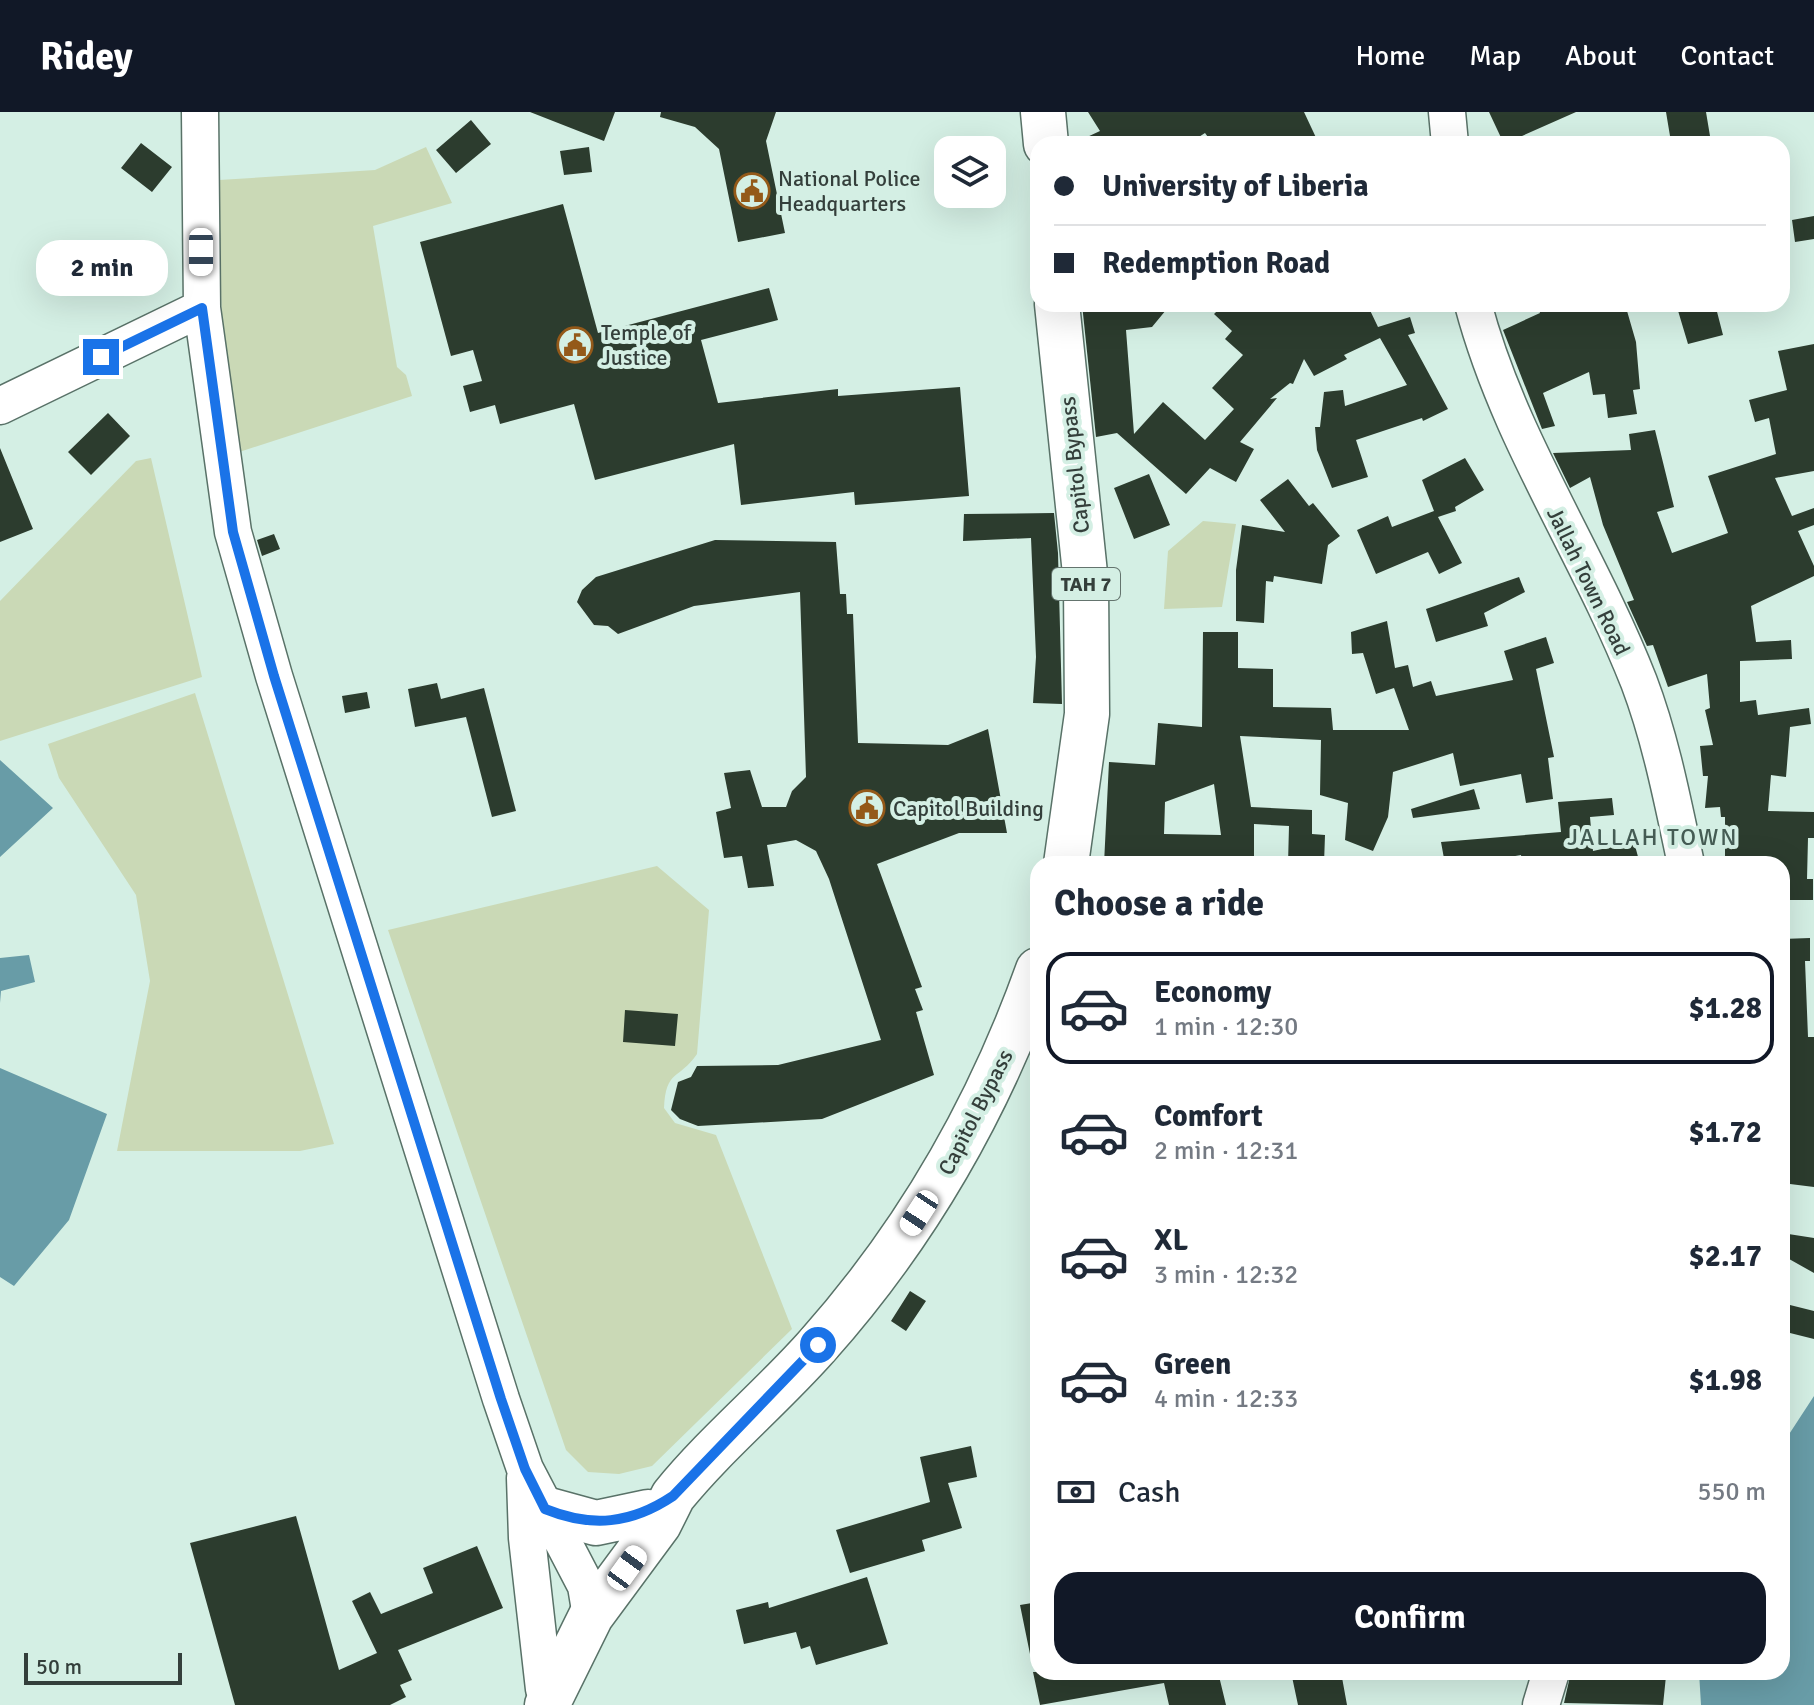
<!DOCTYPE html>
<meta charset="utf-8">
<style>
:root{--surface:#fff;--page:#f6f6f7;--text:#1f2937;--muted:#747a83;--line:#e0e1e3;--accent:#111827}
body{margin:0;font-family:Signika,sans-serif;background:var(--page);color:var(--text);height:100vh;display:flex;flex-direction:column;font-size:30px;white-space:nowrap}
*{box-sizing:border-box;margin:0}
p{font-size:26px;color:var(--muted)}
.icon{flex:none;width:44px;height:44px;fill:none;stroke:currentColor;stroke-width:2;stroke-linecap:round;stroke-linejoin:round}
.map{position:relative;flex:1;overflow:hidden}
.details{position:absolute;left:1030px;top:744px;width:760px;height:824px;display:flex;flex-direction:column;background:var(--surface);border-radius:24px;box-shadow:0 8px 32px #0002}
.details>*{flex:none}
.hud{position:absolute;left:1030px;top:24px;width:760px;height:176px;border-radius:24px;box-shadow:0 8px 32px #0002;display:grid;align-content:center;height:176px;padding:0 24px;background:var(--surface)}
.controls{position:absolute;left:934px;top:24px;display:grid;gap:16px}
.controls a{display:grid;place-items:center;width:72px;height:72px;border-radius:16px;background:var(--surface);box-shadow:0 8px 32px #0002;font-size:40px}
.scale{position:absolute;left:24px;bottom:20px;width:158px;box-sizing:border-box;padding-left:8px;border:4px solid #343f3b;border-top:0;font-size:22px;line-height:28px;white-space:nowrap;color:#343f3b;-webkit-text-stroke:6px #d4efe4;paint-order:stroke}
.end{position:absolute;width:36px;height:36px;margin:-18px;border:10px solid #1a73e8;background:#fff;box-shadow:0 0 0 4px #fff}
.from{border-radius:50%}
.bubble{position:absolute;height:56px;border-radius:24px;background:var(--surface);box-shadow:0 8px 32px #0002;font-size:26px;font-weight:700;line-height:56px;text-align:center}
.car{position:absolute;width:24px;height:48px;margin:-24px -12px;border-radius:10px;box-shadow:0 0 6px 2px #0007;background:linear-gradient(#fff 24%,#345 0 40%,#fff 0 76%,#345 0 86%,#fff 0)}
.hud b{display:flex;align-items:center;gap:28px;height:76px;font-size:30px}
.hud b+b{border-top:2px solid var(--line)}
.hud i{width:20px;height:20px;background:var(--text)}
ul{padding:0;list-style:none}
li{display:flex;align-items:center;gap:24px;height:112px;margin:0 16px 12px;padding:0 8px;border:4px solid transparent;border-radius:24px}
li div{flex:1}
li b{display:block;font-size:30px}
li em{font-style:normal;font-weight:700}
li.selected{border-color:var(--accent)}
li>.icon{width:72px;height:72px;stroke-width:1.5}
h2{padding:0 24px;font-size:36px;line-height:96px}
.pay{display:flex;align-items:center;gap:20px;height:88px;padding:0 24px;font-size:30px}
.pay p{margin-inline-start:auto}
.primary-button{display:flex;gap:16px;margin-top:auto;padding:16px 24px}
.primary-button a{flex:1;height:92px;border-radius:24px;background:var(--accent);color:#fff;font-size:32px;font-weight:700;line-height:92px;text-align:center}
header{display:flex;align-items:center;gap:48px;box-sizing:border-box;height:112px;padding:0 40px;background:var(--accent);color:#fff}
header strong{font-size:38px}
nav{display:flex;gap:44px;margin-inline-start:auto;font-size:28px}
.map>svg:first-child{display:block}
.green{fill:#cad9b6}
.water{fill:#689ca7}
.building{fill:#2c3c2e;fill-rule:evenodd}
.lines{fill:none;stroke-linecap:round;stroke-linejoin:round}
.secondary-casing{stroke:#597268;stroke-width:39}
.highway-casing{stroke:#597268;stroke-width:47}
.secondary{stroke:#fff;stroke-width:36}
.highway{stroke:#fff;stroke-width:44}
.route{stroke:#1a73e8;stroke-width:10}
.labels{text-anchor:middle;stroke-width:8;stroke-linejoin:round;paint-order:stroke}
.shield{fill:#d4efe4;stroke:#64746e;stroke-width:2}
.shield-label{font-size:20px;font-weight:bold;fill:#343f3b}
.poi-label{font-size:22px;fill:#343f3b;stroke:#d4efe4;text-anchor:start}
.street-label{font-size:22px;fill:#343f3b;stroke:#d4efe4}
.neighbourhood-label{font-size:24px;letter-spacing:2px;fill:#455c54;stroke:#d4efe4}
</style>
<header>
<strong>Ridey</strong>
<nav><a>Home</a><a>Map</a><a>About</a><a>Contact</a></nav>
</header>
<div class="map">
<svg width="1814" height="1593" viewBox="0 0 1814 1593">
<rect width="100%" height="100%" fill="#d4efe4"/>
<path class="green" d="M 426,35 L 452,91 L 373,114 L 397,255 L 406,263 L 412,284 L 224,345 L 219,68 L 375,58 Z
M 151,346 L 202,565 L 0,629 L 0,489 L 136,349 Z
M 1203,409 L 1236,412 L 1222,495 L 1164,497 L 1168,439 Z
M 195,581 L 334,1032 L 300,1039 L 117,1039 L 150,869 L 136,783 L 59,666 L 48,632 Z
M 657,754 L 709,798 L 697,942 C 678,969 666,957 664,996 L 675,1011 L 716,1023 L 792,1217 L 652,1354 L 619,1362 L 588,1360 L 566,1338 L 388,818 Z"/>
<path class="water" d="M 0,648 L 53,696 L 0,745 Z
M 29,843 L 35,870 L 1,879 L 0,891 L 0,846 Z
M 0,956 L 107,1002 L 69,1108 L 14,1174 L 0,1165 Z
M 1814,1284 L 1814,1593 L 1701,1593 L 1699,1560 L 1782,1560 L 1782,1333 Z"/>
<path class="building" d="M 530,0 L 615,0 L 604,29 Z
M 661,0 L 776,0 L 766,29 L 785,121 L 738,130 L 719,37 L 695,15 L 660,5 Z
M 1088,0 L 1304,0 L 1319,32 L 1213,32 L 1205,21 L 1188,32 L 1072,32 L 1100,19 Z
M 1489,0 L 1576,0 L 1504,32 Z
M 1666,0 L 1706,0 L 1710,24 L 1671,30 Z
M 471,8 L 491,32 L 456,61 L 436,38 Z
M 141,31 L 172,55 L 152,80 L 121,56 Z
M 589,35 L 592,60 L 564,63 L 560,39 Z
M 563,92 L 598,221 L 769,176 L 778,208 L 701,228 L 718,291 L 838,277 L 838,284 L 960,275 L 969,384 L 855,393 L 854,380 L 741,393 L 734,332 L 595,368 L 574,292 L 500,312 L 495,293 L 470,300 L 463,274 L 482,269 L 473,238 L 451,244 L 420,130 Z
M 1814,104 L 1814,127 L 1795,130 L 1792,108 Z
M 1082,192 L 1171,192 L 1152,215 L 1126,218 L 1134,322 L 1163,290 L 1205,328 L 1234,297 L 1212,276 L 1243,243 L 1225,227 L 1232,219 L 1214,202 L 1224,192 L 1367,192 L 1378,215 L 1410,205 L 1415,221 L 1408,223 L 1448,297 L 1423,309 L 1422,306 L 1356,328 L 1368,365 L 1332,376 L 1317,338 L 1315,315 L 1320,315 L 1324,280 L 1343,278 L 1345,294 L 1407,273 L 1380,226 L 1344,243 L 1347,247 L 1314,264 L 1304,247 L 1293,272 L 1290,271 L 1270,287 L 1277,286 L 1240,330 L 1254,337 L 1236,370 L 1210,356 L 1186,382 L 1117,321 L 1096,325 Z
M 1537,192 L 1625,192 L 1636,230 L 1640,277 L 1633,278 L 1637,302 L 1608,306 L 1605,282 L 1593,283 L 1589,260 L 1543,281 L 1555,314 L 1542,317 L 1503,218 L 1540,201 Z
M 1676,192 L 1715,192 L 1723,223 L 1688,232 Z
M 1814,232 L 1814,359 L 1775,366 L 1792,404 L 1814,396 L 1814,413 L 1798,419 L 1814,454 L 1814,464 L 1751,494 L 1756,530 L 1791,528 L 1792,547 L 1740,549 L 1740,590 L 1756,588 L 1758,603 L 1809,596 L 1811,612 L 1790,615 L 1786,665 L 1771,663 L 1768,699 L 1814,700 L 1814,726 L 1808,726 L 1807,767 L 1813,767 L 1813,788 L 1784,788 L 1782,752 L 1725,752 L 1725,705 L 1721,705 L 1720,695 L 1705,696 L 1708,664 L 1703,664 L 1700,634 L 1713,633 L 1705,598 L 1710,596 L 1707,562 L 1668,575 L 1653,533 L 1647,534 L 1627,490 L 1634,488 L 1603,413 L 1590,365 L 1570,376 L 1553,341 L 1631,338 L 1629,322 L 1655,318 L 1674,395 L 1657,400 L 1672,441 L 1728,421 L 1708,364 L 1776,342 L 1769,306 L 1755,310 L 1749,288 L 1787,278 L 1778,239 Z
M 108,301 L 130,324 L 91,363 L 68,340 Z
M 0,336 L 33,417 L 0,430 Z
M 1465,346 L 1484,378 L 1455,395 L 1456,399 L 1438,405 L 1462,451 L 1439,462 L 1428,440 L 1376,462 L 1357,418 L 1388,404 L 1392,415 L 1434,399 L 1422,368 Z
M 1149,362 L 1170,413 L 1134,427 L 1114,376 Z
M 1288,367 L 1309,394 L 1313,391 L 1340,424 L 1328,433 L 1322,472 L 1274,464 L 1273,470 L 1266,469 L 1264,511 L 1236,509 L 1236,458 L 1242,413 L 1285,420 L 1260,388 Z
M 1054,401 L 1058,441 L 1062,592 L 1033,591 L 1036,545 L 1031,426 L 963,429 L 964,402 Z
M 274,422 L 280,437 L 262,444 L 257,428 Z
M 715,428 L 836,430 L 840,482 L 846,482 L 847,502 L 853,502 L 858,631 L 948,633 L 988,617 L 1007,721 L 959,721 L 877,752 L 922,875 L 915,877 L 923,898 L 916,900 L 934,963 L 822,1007 L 698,1014 L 680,1007 L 671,998 L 678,970 L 691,965 L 697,954 L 778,953 L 881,928 L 829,767 L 816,739 L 796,728 L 767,733 L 774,774 L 748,776 L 742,744 L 724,746 L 716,700 L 731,696 L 724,661 L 750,658 L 762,695 L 786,695 L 792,679 L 806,665 L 800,480 L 694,494 L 618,522 L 608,514 L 594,513 L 577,490 L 582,478 L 596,465 Z
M 1519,465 L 1525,480 L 1484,501 L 1488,514 L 1436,530 L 1426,497 Z
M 1387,509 L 1395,556 L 1408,553 L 1413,575 L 1431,569 L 1436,584 L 1513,568 L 1504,539 L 1546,525 L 1554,551 L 1536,557 L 1554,645 L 1548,646 L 1553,687 L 1526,691 L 1521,662 L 1460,674 L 1453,641 L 1393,660 L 1388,705 L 1373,739 L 1345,728 L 1348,691 L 1320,683 L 1321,628 L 1240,624 L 1251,695 L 1312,698 L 1312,722 L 1325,723 L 1324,752 L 1288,752 L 1289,714 L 1254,712 L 1254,752 L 1104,752 L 1109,650 L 1155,653 L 1158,611 L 1202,615 L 1203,520 L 1238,520 L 1238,556 L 1273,557 L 1273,595 L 1331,596 L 1333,618 L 1409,618 L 1394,576 L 1376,582 L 1363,541 L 1352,542 L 1351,520 ZM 1214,672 L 1221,723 L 1164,722 L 1165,690 Z
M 437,571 L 441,587 L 484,576 L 516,699 L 492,705 L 466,605 L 415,615 L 408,577 Z
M 367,580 L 370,596 L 345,601 L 342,584 Z
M 1474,677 L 1480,697 L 1413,706 L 1411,697 Z
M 1612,686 L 1614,703 L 1590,705 L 1593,739 L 1634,730 L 1640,752 L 1522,752 L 1521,743 L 1470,752 L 1445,752 L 1441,730 L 1561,720 L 1558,690 Z
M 1810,826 L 1810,849 L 1805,849 L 1808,925 L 1814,925 L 1814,1075 L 1782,1071 L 1782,971 L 1786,971 L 1782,920 L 1782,827 Z
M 625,898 L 678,902 L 675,934 L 623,930 Z
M 1782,1121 L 1814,1126 L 1814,1161 L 1782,1143 Z
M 910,1179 L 926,1189 L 906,1219 L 891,1209 Z
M 1782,1191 L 1814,1199 L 1814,1227 L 1782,1219 Z
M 971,1334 L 977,1365 L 948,1371 L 962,1416 L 922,1428 L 925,1439 L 850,1461 L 836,1418 L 930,1390 L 920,1345 Z
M 296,1404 L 339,1558 L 377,1541 L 352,1489 L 370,1480 L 381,1502 L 433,1481 L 423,1456 L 477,1434 L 503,1496 L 398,1538 L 412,1568 L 400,1573 L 406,1585 L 390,1593 L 235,1593 L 190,1431 Z
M 867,1465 L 888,1532 L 816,1553 L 810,1534 L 801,1537 L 796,1520 L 744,1532 L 736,1498 L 768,1490 L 769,1496 Z
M 1038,1490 L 1038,1541 L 1030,1542 L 1020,1493 Z
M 1033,1560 L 1218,1560 L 1226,1593 L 1169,1593 L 1164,1571 L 1040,1593 Z
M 1291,1560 L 1341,1560 L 1347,1593 L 1298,1593 Z
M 1571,1560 L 1609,1560 L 1642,1566 L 1643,1562 L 1666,1564 L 1663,1593 L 1564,1591 Z"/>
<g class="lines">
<defs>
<path id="secondary" d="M 200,0 L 202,196 L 233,420 L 274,564 L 501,1287 L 525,1357 L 586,1474 L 591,1504
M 1447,0 L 1450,32
M 1473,192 C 1509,328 1588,440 1639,570 C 1661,628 1673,691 1686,752
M 0,294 L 202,196
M 525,1366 L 527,1426 L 544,1577
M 1541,1593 L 1551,1560"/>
<path id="highway" d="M 1043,0 L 1046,32
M 1057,192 L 1086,471 L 1087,602 L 1066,752
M 545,1397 L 596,1411 L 648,1400
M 547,1593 L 591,1504 L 659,1412 L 673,1384 C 716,1331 771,1286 817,1234 C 916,1123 988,998 1038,858"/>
</defs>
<use href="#secondary" class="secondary-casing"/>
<use href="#highway" class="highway-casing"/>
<use href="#secondary" class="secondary"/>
<use href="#highway" class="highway"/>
</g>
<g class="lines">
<path class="route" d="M 101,245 L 202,196 L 233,420 L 274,564 L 501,1287 L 525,1357 L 545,1397 C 592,1416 631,1412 673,1384 L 818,1233"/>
</g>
<defs>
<symbol id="civic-ring" viewBox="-11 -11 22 22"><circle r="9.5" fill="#d4efe4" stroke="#945919" stroke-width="1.5"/><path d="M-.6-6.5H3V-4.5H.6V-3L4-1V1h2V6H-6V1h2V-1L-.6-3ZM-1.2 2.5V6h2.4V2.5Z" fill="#945919"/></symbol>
</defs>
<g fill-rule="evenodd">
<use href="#civic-ring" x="732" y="59" width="40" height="40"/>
<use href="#civic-ring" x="555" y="213" width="40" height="40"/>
<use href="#civic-ring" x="847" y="676" width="40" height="40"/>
</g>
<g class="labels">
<rect class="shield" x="1052" y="456" width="68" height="32" rx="6"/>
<g class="shield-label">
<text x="1086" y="479">TAH 7</text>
</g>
<g class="poi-label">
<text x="778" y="74">National Police<tspan x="778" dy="25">Headquarters</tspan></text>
<text x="601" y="228">Temple of<tspan x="601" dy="25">Justice</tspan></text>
<text x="893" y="704">Capitol Building</text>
</g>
<g class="street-label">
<text transform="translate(1074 353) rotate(-96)" y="8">Capitol Bypass</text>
<text transform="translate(1589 469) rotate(64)" y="8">Jallah Town Road</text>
<text transform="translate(975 1000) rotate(-63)" y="8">Capitol Bypass</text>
</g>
<g class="neighbourhood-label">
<text x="1653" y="733">JALLAH TOWN</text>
</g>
</g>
</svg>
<div class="controls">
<a><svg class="icon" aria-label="layers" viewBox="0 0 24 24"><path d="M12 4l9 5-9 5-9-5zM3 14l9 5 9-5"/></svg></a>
</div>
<div class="scale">50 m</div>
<i class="end from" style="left:818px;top:1233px"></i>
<i class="end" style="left:101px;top:245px"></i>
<div class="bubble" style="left:36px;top:128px;width:132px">2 min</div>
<i class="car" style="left:201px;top:140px;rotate:180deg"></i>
<i class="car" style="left:919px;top:1101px;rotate:213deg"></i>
<i class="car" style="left:627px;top:1456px;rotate:36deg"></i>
<div class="hud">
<b><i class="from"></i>University of Liberia</b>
<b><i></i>Redemption Road</b>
</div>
<section class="details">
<h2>Choose a ride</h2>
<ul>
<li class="selected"><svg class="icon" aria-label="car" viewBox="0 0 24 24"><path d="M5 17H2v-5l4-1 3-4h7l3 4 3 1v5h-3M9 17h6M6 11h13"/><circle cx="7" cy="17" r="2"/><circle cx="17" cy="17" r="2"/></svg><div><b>Economy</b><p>1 min · 12:30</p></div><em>$1.28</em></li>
<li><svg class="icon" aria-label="car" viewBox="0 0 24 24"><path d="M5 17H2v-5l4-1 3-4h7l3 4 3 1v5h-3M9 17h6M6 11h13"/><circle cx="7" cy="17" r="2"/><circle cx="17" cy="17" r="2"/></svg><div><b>Comfort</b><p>2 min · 12:31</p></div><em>$1.72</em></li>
<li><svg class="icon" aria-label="car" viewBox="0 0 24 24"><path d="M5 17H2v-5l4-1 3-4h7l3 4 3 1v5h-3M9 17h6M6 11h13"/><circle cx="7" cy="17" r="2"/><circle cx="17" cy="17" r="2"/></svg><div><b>XL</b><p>3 min · 12:32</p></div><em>$2.17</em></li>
<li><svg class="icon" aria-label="car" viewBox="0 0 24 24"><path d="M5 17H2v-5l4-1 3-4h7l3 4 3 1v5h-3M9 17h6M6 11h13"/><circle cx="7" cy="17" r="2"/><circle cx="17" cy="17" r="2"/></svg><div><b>Green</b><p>4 min · 12:33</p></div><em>$1.98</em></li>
</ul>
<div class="pay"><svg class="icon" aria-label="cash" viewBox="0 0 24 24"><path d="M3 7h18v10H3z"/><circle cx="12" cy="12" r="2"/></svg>Cash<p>550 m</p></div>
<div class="primary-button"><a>Confirm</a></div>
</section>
</div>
